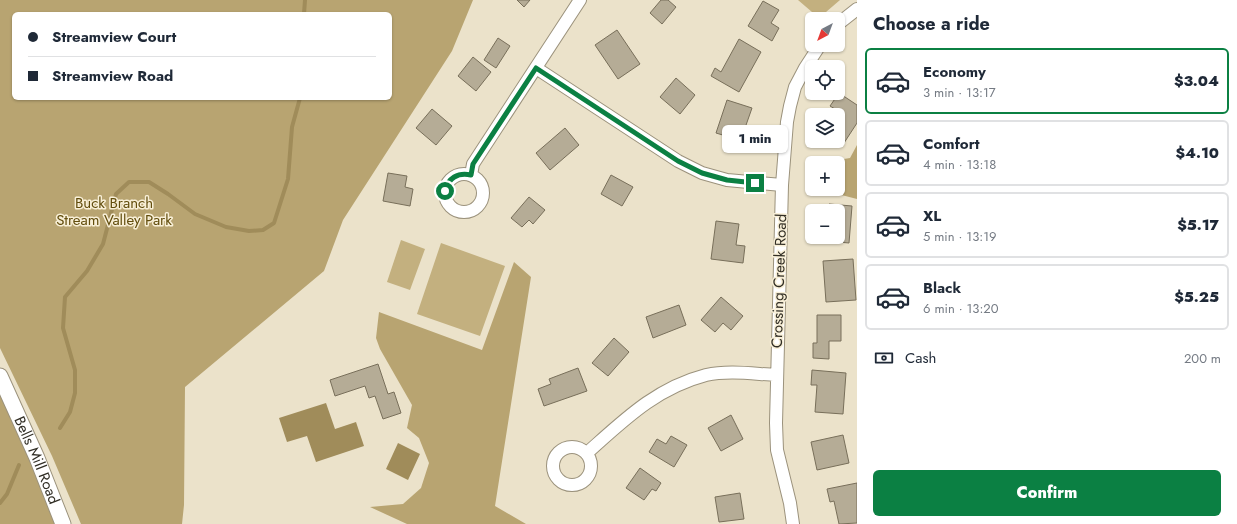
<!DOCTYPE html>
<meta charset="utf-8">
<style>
:root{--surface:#fff;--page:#f2f2f3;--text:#1f2937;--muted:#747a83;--line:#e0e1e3;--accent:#0b8043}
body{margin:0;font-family:Jost,sans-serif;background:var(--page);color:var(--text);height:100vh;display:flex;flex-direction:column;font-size:15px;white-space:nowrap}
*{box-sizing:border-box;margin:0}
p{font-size:13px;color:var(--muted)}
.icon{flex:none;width:22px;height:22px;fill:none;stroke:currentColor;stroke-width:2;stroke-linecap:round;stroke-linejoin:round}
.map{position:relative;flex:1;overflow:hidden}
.details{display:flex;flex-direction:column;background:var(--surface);width:380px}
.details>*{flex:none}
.top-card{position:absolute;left:12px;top:12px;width:380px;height:88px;border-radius:6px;box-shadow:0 1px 3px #0004;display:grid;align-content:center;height:88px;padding:0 16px;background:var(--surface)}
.needle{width:26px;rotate:221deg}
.tools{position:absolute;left:805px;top:12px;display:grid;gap:8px}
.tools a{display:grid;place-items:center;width:40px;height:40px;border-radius:6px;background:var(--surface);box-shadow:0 1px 3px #0004;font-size:20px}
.end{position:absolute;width:18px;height:18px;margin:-9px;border:5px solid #0b8043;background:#fff;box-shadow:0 0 0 2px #fff}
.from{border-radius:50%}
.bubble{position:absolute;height:28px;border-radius:6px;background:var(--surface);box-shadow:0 1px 3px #0004;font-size:13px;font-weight:800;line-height:28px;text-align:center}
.top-card b{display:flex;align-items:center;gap:14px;height:38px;font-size:15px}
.top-card b+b{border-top:1px solid var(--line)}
.top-card i{width:10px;height:10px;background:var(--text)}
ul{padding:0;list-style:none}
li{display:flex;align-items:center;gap:12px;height:66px;margin:0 8px 6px;padding:0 8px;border:2px solid var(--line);border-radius:6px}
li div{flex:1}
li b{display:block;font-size:15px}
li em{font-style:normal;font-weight:800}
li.current{border-color:var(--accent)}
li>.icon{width:36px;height:36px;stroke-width:1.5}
h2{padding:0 16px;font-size:18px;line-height:48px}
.pay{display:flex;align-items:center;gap:10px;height:44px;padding:0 16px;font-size:15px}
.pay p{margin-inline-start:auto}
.button{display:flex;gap:8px;margin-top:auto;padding:8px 16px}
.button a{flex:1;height:46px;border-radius:6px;background:var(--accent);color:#fff;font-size:16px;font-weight:800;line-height:46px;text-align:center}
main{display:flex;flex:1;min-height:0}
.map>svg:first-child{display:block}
.green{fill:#c3b07f}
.forest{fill:#b8a471;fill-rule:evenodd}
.water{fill:#a08c5a}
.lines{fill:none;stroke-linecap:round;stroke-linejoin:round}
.stream{stroke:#a08c5a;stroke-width:4}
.building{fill:#b5ac96;stroke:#786f5a}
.minor-casing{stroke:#9b927c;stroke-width:14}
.tertiary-casing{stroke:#9b927c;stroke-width:17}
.minor{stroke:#fff;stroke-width:12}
.tertiary{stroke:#fff;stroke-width:15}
.route{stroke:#0b8043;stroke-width:5}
.labels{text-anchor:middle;stroke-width:3;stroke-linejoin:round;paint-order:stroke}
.park-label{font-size:15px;fill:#624d0d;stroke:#f8efd7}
.street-label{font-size:15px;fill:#312e25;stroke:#f8efd7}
</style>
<main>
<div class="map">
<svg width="857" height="524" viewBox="0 0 857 524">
<rect width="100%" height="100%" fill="#ebe2ca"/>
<path class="green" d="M 798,0 L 840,0 L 819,18 Z
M 401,240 L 425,249 L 410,290 L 387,282 Z
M 441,243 L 505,266 L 480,336 L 417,314 Z"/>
<path class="forest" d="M 0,0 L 473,0 L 452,51 L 343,220 L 324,271 L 185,387 L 184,505 L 182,524 L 81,524 L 52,456 L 0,348 ZM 14,14 L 390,14 L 390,98 L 14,98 Z
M 857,145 L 857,199 L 826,191 L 825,189 L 838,189 L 838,163 L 820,163 L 850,158 Z
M 514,262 L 531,277 L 495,506 L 526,524 L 407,524 L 370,507 L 403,504 L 421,488 L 429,463 L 419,438 L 407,428 L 412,405 L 380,349 L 376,338 L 379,312 L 482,350 Z
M 0,376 L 61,524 L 0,524 Z"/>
<path class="water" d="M 326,403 L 335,429 L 356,422 L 364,446 L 316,462 L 307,436 L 287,442 L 279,418 Z
M 398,443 L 420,454 L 408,480 L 386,469 Z"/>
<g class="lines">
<path class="stream" d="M 304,14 L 305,0
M 60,428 L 70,412 L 75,393 L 75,370 L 63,328 L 65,297 L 87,271 L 103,244 L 116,194 L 129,182 L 149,182 L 168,194 L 195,214 L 226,227 L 249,231 L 263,230 L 274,223 L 288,179 L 292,127 L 300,98
M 0,503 L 7,494 L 19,465"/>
</g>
<path class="building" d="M 517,0 L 530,0 L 524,7 Z
M 661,0 L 668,0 L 676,7 L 662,24 L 650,13 Z
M 763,1 L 779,10 L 771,23 L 779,28 L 772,41 L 748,26 Z
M 617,30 L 640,64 L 618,79 L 595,45 Z
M 498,38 L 510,46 L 496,68 L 484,60 Z
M 739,39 L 761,52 L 739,92 L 711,76 L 715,68 L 721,72 Z
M 473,57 L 491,72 L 476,91 L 458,76 Z
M 676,78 L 695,95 L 680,114 L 660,97 Z
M 839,93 L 857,105 L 857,123 L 844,143 L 838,139 L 838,115 L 831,115 L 835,109 L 830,106 Z
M 727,100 L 752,108 L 738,148 L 724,143 L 726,136 L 716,133 Z
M 432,109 L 452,126 L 436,145 L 416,128 Z
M 565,128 L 579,145 L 550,170 L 536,153 Z
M 388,173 L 407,176 L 405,187 L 413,189 L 410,206 L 383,201 Z
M 611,175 L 633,187 L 622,206 L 601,194 Z
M 529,197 L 545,210 L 533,224 L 529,220 L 522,227 L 511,218 Z
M 829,204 L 852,206 L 849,243 L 817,240 L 817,237 L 838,237 L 838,211 L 828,211 Z
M 716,221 L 739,224 L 736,245 L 745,246 L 743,263 L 711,259 Z
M 853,259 L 856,300 L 826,302 L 823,261 Z
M 721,297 L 743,316 L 731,330 L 723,323 L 715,332 L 701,320 Z
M 679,305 L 686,325 L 653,338 L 646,317 Z
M 817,315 L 841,315 L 841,341 L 829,341 L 829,359 L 813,358 L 813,343 L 817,343 Z
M 614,338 L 629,352 L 608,376 L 592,363 Z
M 378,364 L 388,394 L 394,392 L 401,413 L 383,419 L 375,396 L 369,398 L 365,386 L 335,396 L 330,380 Z
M 578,368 L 587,391 L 544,406 L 538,389 L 551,384 L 549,379 Z
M 812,370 L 846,373 L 843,414 L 815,412 L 817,385 L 811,385 Z
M 731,415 L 743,439 L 721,451 L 708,428 Z
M 843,435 L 849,463 L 817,470 L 811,442 Z
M 671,436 L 687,445 L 674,467 L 649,452 L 657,439 L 666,444 Z
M 640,468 L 661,483 L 656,491 L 652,489 L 644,500 L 626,488 Z
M 857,483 L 857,523 L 839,524 L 834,501 L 830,502 L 827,489 Z
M 740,493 L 744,519 L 719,522 L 715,497 Z"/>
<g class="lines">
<defs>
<path id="minor" d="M 838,24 L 857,9
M 536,68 L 678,161 L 702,173 L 727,180 L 782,185
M445 193a19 19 0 1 1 38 0a19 19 0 1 1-38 0Z
M 471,175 L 473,164 L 580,0
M553 466a19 19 0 1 1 38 0a19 19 0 1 1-38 0Z
M 587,453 C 624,420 656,388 706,375 C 729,370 754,374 776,375
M 793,524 L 790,503 L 777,450 L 776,423 L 782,185 L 787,122 L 790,106 L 795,87 L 805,68 L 820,45"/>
<g id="tertiary">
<path id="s1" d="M 0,376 L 37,458 L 63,524"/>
</g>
</defs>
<use href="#minor" class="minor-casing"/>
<use href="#tertiary" class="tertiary-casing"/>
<use href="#minor" class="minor"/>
<use href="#tertiary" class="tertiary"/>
</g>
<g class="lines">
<path class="route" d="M 445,191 C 448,178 458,172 471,175 L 473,164 L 536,68 L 678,161 L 702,173 L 727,180 L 755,183"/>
</g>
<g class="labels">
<g class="park-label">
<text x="114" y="208">Buck Branch<tspan x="114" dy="17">Stream Valley Park</tspan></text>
</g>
<g class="street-label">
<text transform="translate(779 281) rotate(-88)" y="5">Crossing Creek Road</text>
<text dy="5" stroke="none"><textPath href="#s1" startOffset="92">Bells Mill Road</textPath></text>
</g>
</g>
</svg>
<div class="tools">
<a><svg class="needle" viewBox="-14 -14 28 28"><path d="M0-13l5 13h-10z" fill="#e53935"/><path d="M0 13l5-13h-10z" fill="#747a83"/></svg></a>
<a><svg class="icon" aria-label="locate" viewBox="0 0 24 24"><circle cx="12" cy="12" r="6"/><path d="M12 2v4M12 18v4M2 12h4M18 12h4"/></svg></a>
<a><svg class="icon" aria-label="layers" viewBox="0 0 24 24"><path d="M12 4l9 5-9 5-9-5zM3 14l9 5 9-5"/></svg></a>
<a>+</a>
<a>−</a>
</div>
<i class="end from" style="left:445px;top:191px"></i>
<i class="end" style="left:755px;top:183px"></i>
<div class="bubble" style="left:722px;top:125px;width:66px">1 min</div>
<div class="top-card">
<b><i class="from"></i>Streamview Court</b>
<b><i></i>Streamview Road</b>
</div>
</div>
<section class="details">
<h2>Choose a ride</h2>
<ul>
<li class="current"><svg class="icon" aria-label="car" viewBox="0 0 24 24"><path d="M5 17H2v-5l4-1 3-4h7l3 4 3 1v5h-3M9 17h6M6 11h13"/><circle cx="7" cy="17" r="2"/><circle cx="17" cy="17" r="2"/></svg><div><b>Economy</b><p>3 min · 13:17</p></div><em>$3.04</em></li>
<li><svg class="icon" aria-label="car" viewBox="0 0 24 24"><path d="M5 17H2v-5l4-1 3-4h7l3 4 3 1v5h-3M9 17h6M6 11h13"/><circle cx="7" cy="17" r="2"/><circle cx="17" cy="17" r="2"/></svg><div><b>Comfort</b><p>4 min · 13:18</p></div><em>$4.10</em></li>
<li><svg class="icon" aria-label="car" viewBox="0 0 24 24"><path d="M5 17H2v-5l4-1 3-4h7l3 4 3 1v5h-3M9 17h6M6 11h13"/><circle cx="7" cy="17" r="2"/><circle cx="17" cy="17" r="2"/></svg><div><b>XL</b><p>5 min · 13:19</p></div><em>$5.17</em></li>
<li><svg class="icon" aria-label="car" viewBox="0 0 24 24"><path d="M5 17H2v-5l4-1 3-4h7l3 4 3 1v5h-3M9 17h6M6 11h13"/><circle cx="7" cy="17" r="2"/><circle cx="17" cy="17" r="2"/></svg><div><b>Black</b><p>6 min · 13:20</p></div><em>$5.25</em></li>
</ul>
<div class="pay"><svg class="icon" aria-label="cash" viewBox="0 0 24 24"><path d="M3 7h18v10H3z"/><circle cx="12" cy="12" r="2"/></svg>Cash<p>200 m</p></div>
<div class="button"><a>Confirm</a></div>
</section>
</main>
